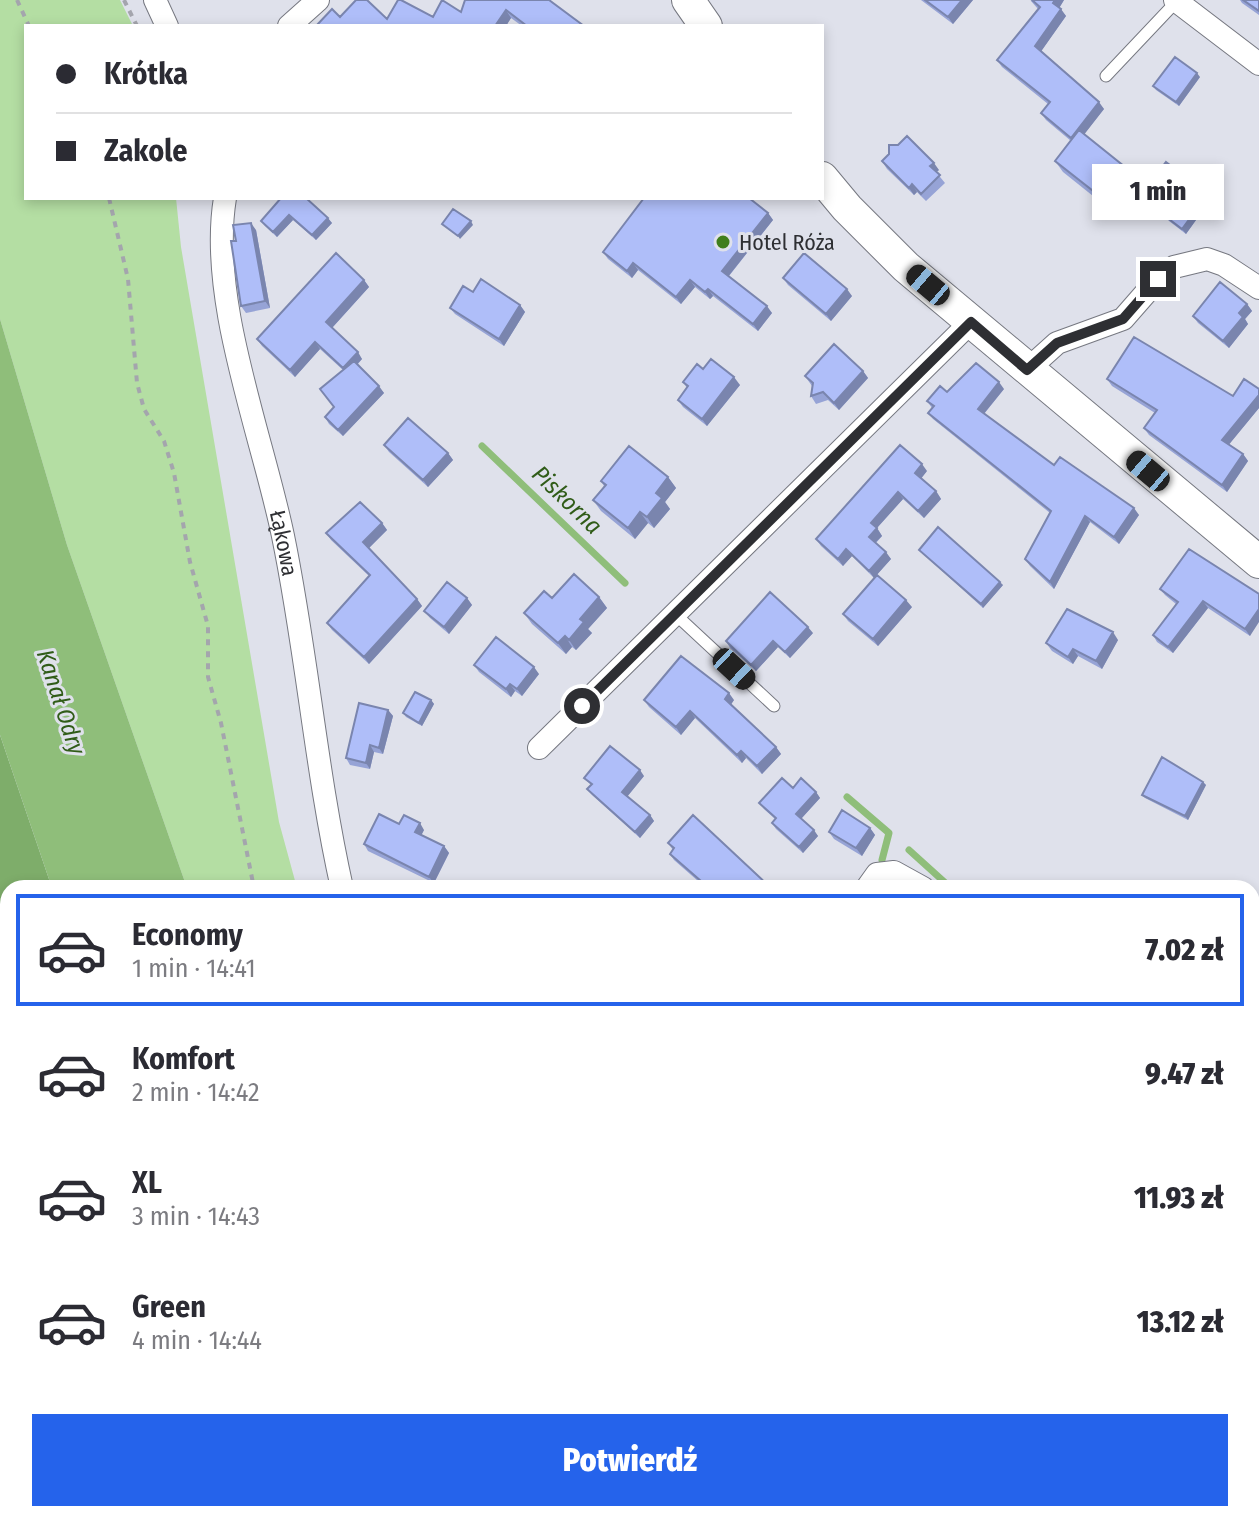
<!DOCTYPE html>
<html lang="pl">
<meta charset="utf-8">
<style>
:root{--surface:#fff;--page:#f7f7f7;--text:#2b2b33;--muted:#7c7c81;--line:#e1e1e2;--accent:#2563eb}
body{margin:0;font-family:"Fira Sans Condensed",sans-serif;background:var(--page);color:var(--text);height:100vh;display:flex;flex-direction:column;font-size:30px;white-space:nowrap}
*{box-sizing:border-box;margin:0}
p{font-size:26px;color:var(--muted)}
.icon{flex:none;width:44px;height:44px;fill:none;stroke:currentColor;stroke-width:2;stroke-linecap:round;stroke-linejoin:round}
.map{position:relative;flex:1;overflow:hidden}
.drawer{position:absolute;left:0px;top:880px;width:1260px;height:642px;display:flex;flex-direction:column;background:var(--surface);border-radius:24px 24px 0 0;box-shadow:0 4px 12px #0003}
.drawer>*{flex:none}
.hud{position:absolute;left:24px;top:24px;width:800px;height:176px;border-radius:0px;box-shadow:0 4px 12px #0003;display:grid;align-content:center;height:176px;padding:0 32px;background:var(--surface)}
.end{position:absolute;width:36px;height:36px;margin:-18px;border:10px solid #2e2f33;background:#fff;box-shadow:0 0 0 4px #fff}
.from{border-radius:50%}
.bubble{position:absolute;height:56px;border-radius:0px;background:var(--surface);box-shadow:0 4px 12px #0003;font-size:26px;font-weight:800;line-height:56px;text-align:center}
.car{position:absolute;width:24px;height:48px;margin:-24px -12px;border-radius:10px;box-shadow:0 0 6px 2px #0007;background:linear-gradient(#222 24%,#8ab4d8 0 40%,#222 0 76%,#8ab4d8 0 86%,#222 0)}
.hud b{display:flex;align-items:center;gap:28px;height:76px;font-size:30px}
.hud b+b{border-top:2px solid var(--line)}
.hud i{width:20px;height:20px;background:var(--text)}
ul{padding:14px 0 0;list-style:none}
li{display:flex;align-items:center;gap:24px;height:112px;margin:0 16px 12px;padding:0 16px;border:4px solid transparent;border-radius:0px}
li div{flex:1}
li b{display:block;font-size:30px}
li em{font-style:normal;font-weight:800}
li.current{border-color:var(--accent)}
li>.icon{width:72px;height:72px;stroke-width:1.5}
.button{display:flex;gap:16px;margin-top:auto;padding:16px 32px}
.button a{flex:1;height:92px;border-radius:0px;background:var(--accent);color:#fff;font-size:32px;font-weight:800;line-height:92px;text-align:center}
.map>svg:first-child{display:block}
.green{fill:#b4dea3}
.forest{fill:#7ead6a}
.water{fill:#8fbe7a}
.lines{fill:none;stroke-linecap:round;stroke-linejoin:round}
.stream{stroke:#8fbe7a;stroke-width:7}
.lane-casing{stroke:#767881;stroke-width:13}
.street-casing{stroke:#767881;stroke-width:24}
.secondary-casing{stroke:#767881;stroke-width:34}
.path{stroke:#a4a5ad;stroke-width:4;stroke-dasharray:6 6;stroke-linecap:butt}
.lane{stroke:#fff;stroke-width:11}
.street{stroke:#fff;stroke-width:22}
.secondary{stroke:#fff;stroke-width:32}
.wall{fill:#96a3d6}
.shaded-wall{fill:#7a85ae}
.building{fill:#afbef9;stroke:#7a85ae;stroke-width:2}
.route{stroke:#2e2f33;stroke-width:10}
.poi-dot{fill:#407e1c;stroke:#dfe1eb;stroke-width:3}
.labels{text-anchor:middle;stroke-width:6;stroke-linejoin:round;paint-order:stroke}
.poi-label{font-size:22px;fill:#2e2f33;stroke:#dfe1eb;text-anchor:start}
.street-label{font-size:22px;fill:#2e2f33;stroke:#dfe1eb}
.water-label{font-size:24px;font-style:italic;fill:#305c18;stroke:#dfe1eb}
</style>
<div class="map">
<svg width="1259" height="1521" viewBox="0 0 1259 1521">
<rect width="100%" height="100%" fill="#dfe1eb"/>
<path class="green" d="M 0,0 L 120,0 L 133,26 L 26,26 L 26,198 L 176,198 L 181,247 L 279,822 L 297,888 L 187,888 L 67,545 L 0,319 Z
M 0,1013 L 8,1036 L 8,1514 L 121,1514 L 115,1521 L 0,1521 Z"/>
<path class="forest" d="M 0,735 L 52,888 L 8,888 L 8,1036 L 0,1013 Z"/>
<path class="water" d="M 0,319 L 67,545 L 187,888 L 52,888 L 0,735 Z
M 268,1514 L 403,1514 L 406,1521 L 271,1521 Z"/>
<g class="lines">
<path class="stream" d="M 482,446 L 625,583
M 847,797 L 889,833 L 882,860
M 909,850 L 951,888
M 1136,1514 L 1142,1521"/>
<defs>
<path id="lane" d="M 1106,76 L 1175,3
M 675,614 L 774,706
M 823,1521 L 826,1514"/>
<g id="street">
<path d="M 155,0 L 167,26"/>
<path d="M 1175,0 L 1259,64"/>
<path d="M 289,26 L 318,0"/>
<path id="s1" d="M 225,198 C 208,300 262,434 283,536 C 307,652 316,772 342,888"/>
<path d="M 1027,370 L 1057,343 L 1123,319 L 1158,279 L 1174,267 L 1207,259 L 1224,265 L 1259,288"/>
<path d="M 539,748 L 971,322"/>
<path d="M 867,888 L 877,874 L 894,872 L 923,888"/>
<path d="M 1252,1160 L 1259,1167"/>
<path d="M 532,1514 L 536,1521"/>
<path d="M 563,1521 L 568,1514"/>
</g>
<path id="secondary" d="M 688,0 L 706,26
M 822,178 L 847,208 L 906,267 L 1259,562"/>
</defs>
<use href="#lane" class="lane-casing"/>
<use href="#street" class="street-casing"/>
<use href="#secondary" class="secondary-casing"/>
<path class="path" d="M 17,0 L 29,26
M 124,0 L 137,26
M 109,198 L 128,279 L 137,383 L 144,409 L 164,441 L 174,473 L 190,562 L 208,626 L 208,677 L 221,723 L 254,888
M 454,1514 L 459,1521"/>
<use href="#lane" class="lane"/>
<use href="#street" class="street"/>
<use href="#secondary" class="secondary"/>
</g>
<path class="wall" d="M 465,0 L 584,26 L 522,26 L 511,18 L 506,26 L 316,26 L 340,17 L 387,19 L 433,17 L 461,12 Z
M 921,0 L 973,0 L 953,24 Z
M 1064,0 L 1059,8 L 1066,16 L 1041,51 L 1104,109 L 1084,134 L 1135,175 L 1142,185 L 1118,216 L 1063,172 L 1055,161 L 1071,141 L 1046,120 L 1041,113 L 1048,104 L 1002,67 L 997,60 L 1038,9 L 1031,1 Z
M 1240,0 L 1259,0 L 1259,15 L 1242,3 Z
M 1200,77 L 1179,106 L 1156,90 L 1153,86 Z
M 882,161 L 939,170 L 936,172 L 945,183 L 926,201 L 917,192 L 914,195 L 887,169 Z
M 1187,178 L 1216,183 L 1219,188 L 1186,234 L 1169,221 L 1165,216 L 1171,209 L 1149,193 L 1146,188 Z
M 310,202 L 332,223 L 316,240 L 293,220 L 277,237 L 265,226 L 261,221 Z
M 768,213 L 773,220 L 729,276 L 772,313 L 758,331 L 713,296 L 710,299 L 695,287 L 681,304 L 638,270 L 632,278 L 608,259 L 603,252 Z
M 256,230 L 270,308 L 246,313 L 241,306 L 236,241 Z
M 783,278 L 852,296 L 831,321 L 788,285 Z
M 364,280 L 369,287 L 332,328 L 362,359 L 357,365 L 384,393 L 343,436 L 329,424 L 325,417 L 334,407 L 320,389 L 343,370 L 320,349 L 295,377 L 262,346 L 257,339 Z
M 473,292 L 520,305 L 525,312 L 504,346 L 455,314 L 450,308 Z
M 1247,304 L 1252,311 L 1245,319 L 1248,324 L 1229,348 L 1198,323 L 1193,316 Z
M 703,369 L 740,385 L 707,426 L 683,407 L 678,400 L 687,388 L 683,382 Z
M 863,371 L 868,378 L 839,410 L 828,400 L 816,404 L 811,396 L 812,386 L 805,376 Z
M 1107,379 L 1233,396 L 1259,389 L 1259,408 L 1229,444 L 1243,454 L 1248,461 L 1227,492 L 1149,435 L 1144,428 L 1155,413 L 1112,386 Z
M 1004,389 L 984,414 L 1054,465 L 1139,515 L 1119,544 L 1090,522 L 1054,589 L 1030,566 L 1025,559 L 1050,513 L 933,419 L 928,413 L 932,408 L 927,401 L 947,392 Z
M 384,445 L 448,453 L 453,460 L 428,487 L 389,452 Z
M 927,471 L 921,478 L 936,491 L 941,499 L 924,518 L 903,499 L 877,528 L 882,536 L 876,543 L 891,559 L 874,578 L 852,556 L 843,566 L 821,546 L 816,539 Z
M 668,477 L 676,488 L 665,502 L 670,509 L 654,528 L 648,523 L 635,539 L 601,511 L 593,500 L 604,486 L 601,481 Z
M 382,523 L 387,530 L 369,548 L 417,599 L 422,606 L 369,664 L 332,630 L 327,623 L 369,576 L 331,540 L 326,533 Z
M 919,550 L 1003,585 L 983,608 Z
M 1160,589 L 1259,594 L 1250,636 L 1208,608 L 1173,653 L 1157,642 L 1153,635 L 1176,604 L 1165,595 Z
M 599,597 L 607,608 L 588,629 L 592,633 L 576,650 L 572,647 L 566,654 L 532,624 L 524,613 L 552,598 Z
M 467,598 L 472,605 L 449,634 L 430,618 L 424,611 Z
M 912,607 L 878,646 L 848,621 L 843,614 Z
M 813,633 L 790,658 L 778,647 L 756,671 L 730,648 L 726,641 Z
M 1118,640 L 1102,669 L 1078,656 L 1073,664 L 1052,651 L 1046,643 Z
M 474,665 L 539,674 L 522,696 L 515,691 L 511,697 L 479,672 Z
M 431,700 L 434,704 L 422,726 L 406,717 L 403,713 Z
M 644,700 L 734,700 L 731,704 L 776,747 L 781,754 L 762,774 L 746,758 L 742,763 L 695,718 L 681,735 L 649,707 Z
M 388,710 L 393,716 L 383,754 L 374,752 L 370,769 L 350,765 L 346,758 Z
M 644,776 L 627,797 L 650,815 L 654,821 L 640,838 L 592,795 L 587,789 L 591,785 L 584,778 Z
M 1203,782 L 1206,785 L 1188,820 L 1145,798 L 1142,795 Z
M 793,788 L 816,792 L 820,798 L 801,819 L 818,836 L 803,853 L 776,829 L 772,823 L 775,819 L 764,809 L 759,803 Z
M 399,824 L 424,830 L 421,835 L 444,846 L 449,853 L 434,883 L 368,851 L 364,844 Z
M 870,828 L 875,835 L 862,856 L 834,839 L 829,832 Z
M 668,843 L 771,888 L 706,888 L 674,860 L 670,854 L 673,850 Z
M 1252,1246 L 1259,1250 L 1259,1314 L 1252,1310 Z"/>
<path class="shaded-wall" d="M 962,0 L 973,0 L 953,24 L 948,17 Z
M 1055,0 L 1064,0 L 1058,10 L 1053,3 Z
M 1061,9 L 1066,16 L 1040,53 L 1035,46 Z
M 506,10 L 511,18 L 506,26 L 495,26 Z
M 1197,73 L 1200,77 L 1179,106 L 1176,102 Z
M 1099,102 L 1104,109 L 1076,145 L 1071,138 Z
M 934,163 L 939,170 L 935,173 L 930,166 Z
M 1135,175 L 1142,185 L 1118,216 L 1111,205 Z
M 1216,183 L 1219,188 L 1186,234 L 1182,229 Z
M 912,184 L 917,192 L 914,195 L 909,188 Z
M 768,213 L 773,220 L 727,278 L 722,271 Z
M 289,215 L 293,220 L 277,237 L 273,232 Z
M 328,218 L 332,223 L 316,240 L 312,235 Z
M 471,221 L 473,225 L 460,239 L 458,236 Z
M 251,223 L 256,230 L 270,308 L 265,301 Z
M 633,263 L 638,270 L 632,278 L 627,271 Z
M 364,280 L 369,287 L 331,329 L 326,322 Z
M 690,280 L 695,287 L 681,304 L 676,297 Z
M 708,289 L 713,296 L 710,299 L 705,292 Z
M 847,289 L 852,296 L 831,321 L 826,314 Z
M 1247,304 L 1252,311 L 1245,319 L 1248,324 L 1229,348 L 1223,341 L 1239,313 Z
M 520,305 L 525,312 L 504,346 L 499,339 Z
M 767,306 L 772,313 L 758,331 L 753,324 Z
M 315,342 L 320,349 L 295,377 L 290,370 Z
M 358,352 L 362,359 L 347,375 L 343,368 Z
M 863,371 L 868,378 L 839,410 L 834,403 Z
M 734,377 L 740,385 L 707,426 L 702,419 Z
M 999,382 L 1004,389 L 982,416 L 978,409 Z
M 379,386 L 384,393 L 343,436 L 338,430 Z
M 1259,395 L 1259,408 L 1227,447 L 1222,440 Z
M 448,453 L 453,460 L 428,487 L 423,480 Z
M 1243,454 L 1248,461 L 1227,492 L 1222,485 Z
M 922,464 L 927,471 L 920,480 L 915,473 Z
M 668,477 L 676,488 L 665,502 L 670,509 L 654,528 L 647,517 L 656,493 Z
M 936,491 L 941,499 L 924,518 L 918,511 Z
M 898,492 L 903,499 L 876,529 L 877,528 L 882,536 L 874,544 L 869,537 L 871,523 Z
M 1134,508 L 1139,515 L 1119,544 L 1114,537 Z
M 640,512 L 648,523 L 635,539 L 628,528 Z
M 1085,516 L 1090,522 L 1054,589 L 1050,582 Z
M 382,523 L 387,530 L 368,549 L 363,542 Z
M 846,549 L 852,556 L 843,566 L 838,559 Z
M 886,552 L 891,559 L 874,578 L 869,571 Z
M 1000,582 L 1003,585 L 983,608 L 981,604 Z
M 599,597 L 607,608 L 588,629 L 592,633 L 576,650 L 569,640 L 580,619 Z
M 467,598 L 472,605 L 449,634 L 444,627 Z
M 417,599 L 422,606 L 369,664 L 364,657 Z
M 906,600 L 912,607 L 878,646 L 873,639 Z
M 1203,601 L 1208,608 L 1173,653 L 1168,647 Z
M 1259,609 L 1259,622 L 1250,636 L 1245,629 Z
M 808,627 L 813,633 L 790,658 L 785,652 Z
M 1113,632 L 1118,640 L 1102,669 L 1096,661 Z
M 565,636 L 572,647 L 566,654 L 558,643 Z
M 773,641 L 778,647 L 756,671 L 751,665 Z
M 1073,649 L 1078,656 L 1073,664 L 1068,657 Z
M 534,667 L 539,674 L 522,696 L 517,689 Z
M 510,684 L 515,691 L 511,697 L 506,689 Z
M 729,693 L 734,700 L 730,706 L 725,699 Z
M 431,700 L 434,704 L 422,726 L 419,723 Z
M 388,710 L 393,716 L 383,754 L 379,748 Z
M 690,711 L 695,718 L 681,735 L 676,727 Z
M 370,745 L 374,752 L 370,769 L 366,763 Z
M 776,747 L 781,754 L 762,774 L 757,766 Z
M 741,751 L 746,758 L 742,763 L 737,755 Z
M 640,770 L 644,776 L 626,798 L 622,792 Z
M 1203,782 L 1206,785 L 1188,820 L 1185,816 Z
M 816,792 L 820,798 L 800,820 L 796,814 Z
M 650,815 L 654,821 L 640,838 L 635,832 Z
M 420,823 L 424,830 L 420,838 L 415,832 Z
M 870,828 L 875,835 L 862,856 L 856,848 Z
M 814,830 L 818,836 L 803,853 L 799,847 Z
M 444,846 L 449,853 L 434,883 L 429,877 Z"/>
<path class="building" d="M 356,0 L 367,0 L 387,19 L 398,0 L 401,0 L 433,17 L 442,0 L 461,12 L 465,0 L 549,0 L 584,26 L 527,26 L 506,10 L 495,26 L 316,26 L 332,9 L 340,17 Z
M 925,0 L 962,0 L 948,17 Z
M 1032,0 L 1055,0 L 1053,3 L 1061,9 L 1035,46 L 1099,102 L 1071,138 L 1041,113 L 1050,102 L 997,60 L 1040,7 Z
M 1243,0 L 1259,0 L 1259,11 Z
M 1175,57 L 1197,73 L 1176,102 L 1153,86 Z
M 1079,130 L 1135,175 L 1111,205 L 1055,161 Z
M 907,136 L 934,163 L 930,166 L 940,175 L 921,194 L 912,184 L 909,188 L 882,161 L 889,154 L 889,145 L 898,145 Z
M 1166,162 L 1187,178 L 1195,168 L 1216,183 L 1182,229 L 1165,216 L 1172,207 L 1146,188 Z
M 281,198 L 306,198 L 328,218 L 312,235 L 289,215 L 273,232 L 261,221 Z
M 644,198 L 749,198 L 768,213 L 722,271 L 767,306 L 753,324 L 708,289 L 705,292 L 690,280 L 676,297 L 633,263 L 627,271 L 603,252 Z
M 453,209 L 471,221 L 458,236 L 442,224 Z
M 251,223 L 265,301 L 241,306 L 231,241 L 236,241 L 233,225 Z
M 336,253 L 364,280 L 326,322 L 358,352 L 343,368 L 315,342 L 290,370 L 257,339 Z
M 804,253 L 847,289 L 826,314 L 783,278 Z
M 481,279 L 520,305 L 499,339 L 450,308 L 463,286 L 473,292 Z
M 1220,282 L 1247,304 L 1239,313 L 1243,317 L 1223,341 L 1193,316 Z
M 1134,337 L 1233,396 L 1244,379 L 1259,389 L 1259,395 L 1222,440 L 1243,454 L 1222,485 L 1144,428 L 1157,410 L 1107,379 Z
M 834,344 L 863,371 L 834,403 L 823,392 L 811,396 L 813,383 L 805,376 Z
M 711,359 L 734,377 L 702,419 L 678,400 L 688,386 L 683,382 L 697,364 L 703,369 Z
M 354,361 L 379,386 L 338,430 L 325,417 L 334,407 L 320,389 Z
M 976,363 L 999,382 L 978,409 L 1054,465 L 1060,457 L 1134,508 L 1114,537 L 1085,516 L 1050,582 L 1025,559 L 1051,511 L 928,413 L 934,406 L 927,401 L 940,386 L 947,392 Z
M 408,418 L 448,453 L 423,480 L 384,445 Z
M 900,445 L 922,464 L 915,473 L 936,491 L 918,511 L 898,492 L 871,523 L 877,528 L 869,537 L 886,552 L 869,571 L 846,549 L 838,559 L 816,539 Z
M 629,446 L 668,477 L 656,493 L 662,498 L 647,517 L 640,512 L 628,528 L 593,500 L 606,485 L 601,481 Z
M 360,502 L 382,523 L 363,542 L 417,599 L 364,657 L 327,623 L 370,575 L 326,533 Z
M 938,527 L 1000,582 L 981,604 L 919,550 Z
M 1189,549 L 1259,594 L 1259,609 L 1245,629 L 1203,601 L 1168,647 L 1153,635 L 1178,602 L 1160,589 Z
M 574,574 L 599,597 L 580,619 L 584,622 L 569,640 L 565,636 L 558,643 L 524,613 L 544,591 L 552,598 Z
M 877,575 L 906,600 L 873,639 L 843,614 Z
M 447,582 L 467,598 L 444,627 L 424,611 Z
M 770,592 L 808,627 L 785,652 L 773,641 L 751,665 L 726,641 Z
M 1067,609 L 1113,632 L 1096,661 L 1073,649 L 1068,657 L 1046,643 Z
M 496,637 L 534,667 L 517,689 L 510,684 L 506,689 L 474,665 Z
M 681,656 L 729,693 L 725,699 L 776,747 L 757,766 L 741,751 L 737,755 L 690,711 L 676,727 L 644,700 Z
M 415,692 L 431,700 L 419,723 L 403,713 Z
M 359,703 L 388,710 L 379,748 L 370,745 L 366,763 L 346,758 Z
M 610,746 L 640,770 L 622,792 L 650,815 L 635,832 L 587,789 L 592,784 L 584,778 Z
M 1162,757 L 1203,782 L 1185,816 L 1142,795 Z
M 782,778 L 793,788 L 801,778 L 816,792 L 796,814 L 814,830 L 799,847 L 772,823 L 776,818 L 759,803 Z
M 842,810 L 870,828 L 856,848 L 829,832 Z
M 379,814 L 399,824 L 404,815 L 420,823 L 415,832 L 444,846 L 429,877 L 364,844 Z
M 693,815 L 771,888 L 709,888 L 670,854 L 674,848 L 668,843 Z
M 1252,1014 L 1259,1018 L 1259,1056 L 1252,1052 Z
M 1252,1246 L 1259,1250 L 1259,1310 L 1252,1306 Z
M 1259,1360 L 1259,1371 L 1254,1369 Z
M 1259,1470 L 1259,1521 L 1232,1521 L 1236,1514 L 1252,1514 L 1252,1483 Z
M 591,1514 L 635,1514 L 649,1521 L 587,1521 Z
M 873,1514 L 889,1514 L 901,1521 L 868,1521 Z"/>
<g class="lines">
<path class="route" d="M 582,706 L 971,322 L 1027,370 L 1057,343 L 1123,319 L 1158,279"/>
</g>
<circle class="poi-dot" cx="723" cy="242" r="8"/>
<g class="labels">
<g class="poi-label">
<text x="739" y="250">Hotel Róża</text>
</g>
<g class="street-label">
<text dy="8" stroke="none"><textPath href="#s1" startOffset="352">Łąkowa</textPath></text>
</g>
<g class="water-label">
<text transform="translate(567 500) rotate(44)" y="8">Piskorna</text>
<text transform="translate(61 702) rotate(72)" y="8">Kanał Odry</text>
</g>
</g>
</svg>
<i class="end from" style="left:582px;top:706px"></i>
<i class="end" style="left:1158px;top:279px"></i>
<div class="bubble" style="left:1092px;top:164px;width:132px">1 min</div>
<i class="car" style="left:928px;top:285px;rotate:310deg"></i>
<i class="car" style="left:1148px;top:471px;rotate:310deg"></i>
<i class="car" style="left:734px;top:669px;rotate:133deg"></i>
<div class="hud">
<b><i class="from"></i>Krótka</b>
<b><i></i>Zakole</b>
</div>
<section class="drawer">
<ul>
<li class="current"><svg class="icon" aria-label="car" viewBox="0 0 24 24"><path d="M5 17H2v-5l4-1 3-4h7l3 4 3 1v5h-3M9 17h6M6 11h13"/><circle cx="7" cy="17" r="2"/><circle cx="17" cy="17" r="2"/></svg><div><b>Economy</b><p>1 min · 14:41</p></div><em>7.02 zł</em></li>
<li><svg class="icon" aria-label="car" viewBox="0 0 24 24"><path d="M5 17H2v-5l4-1 3-4h7l3 4 3 1v5h-3M9 17h6M6 11h13"/><circle cx="7" cy="17" r="2"/><circle cx="17" cy="17" r="2"/></svg><div><b>Komfort</b><p>2 min · 14:42</p></div><em>9.47 zł</em></li>
<li><svg class="icon" aria-label="car" viewBox="0 0 24 24"><path d="M5 17H2v-5l4-1 3-4h7l3 4 3 1v5h-3M9 17h6M6 11h13"/><circle cx="7" cy="17" r="2"/><circle cx="17" cy="17" r="2"/></svg><div><b>XL</b><p>3 min · 14:43</p></div><em>11.93 zł</em></li>
<li><svg class="icon" aria-label="car" viewBox="0 0 24 24"><path d="M5 17H2v-5l4-1 3-4h7l3 4 3 1v5h-3M9 17h6M6 11h13"/><circle cx="7" cy="17" r="2"/><circle cx="17" cy="17" r="2"/></svg><div><b>Green</b><p>4 min · 14:44</p></div><em>13.12 zł</em></li>
</ul>
<div class="button"><a>Potwierdź</a></div>
</section>
</div>
